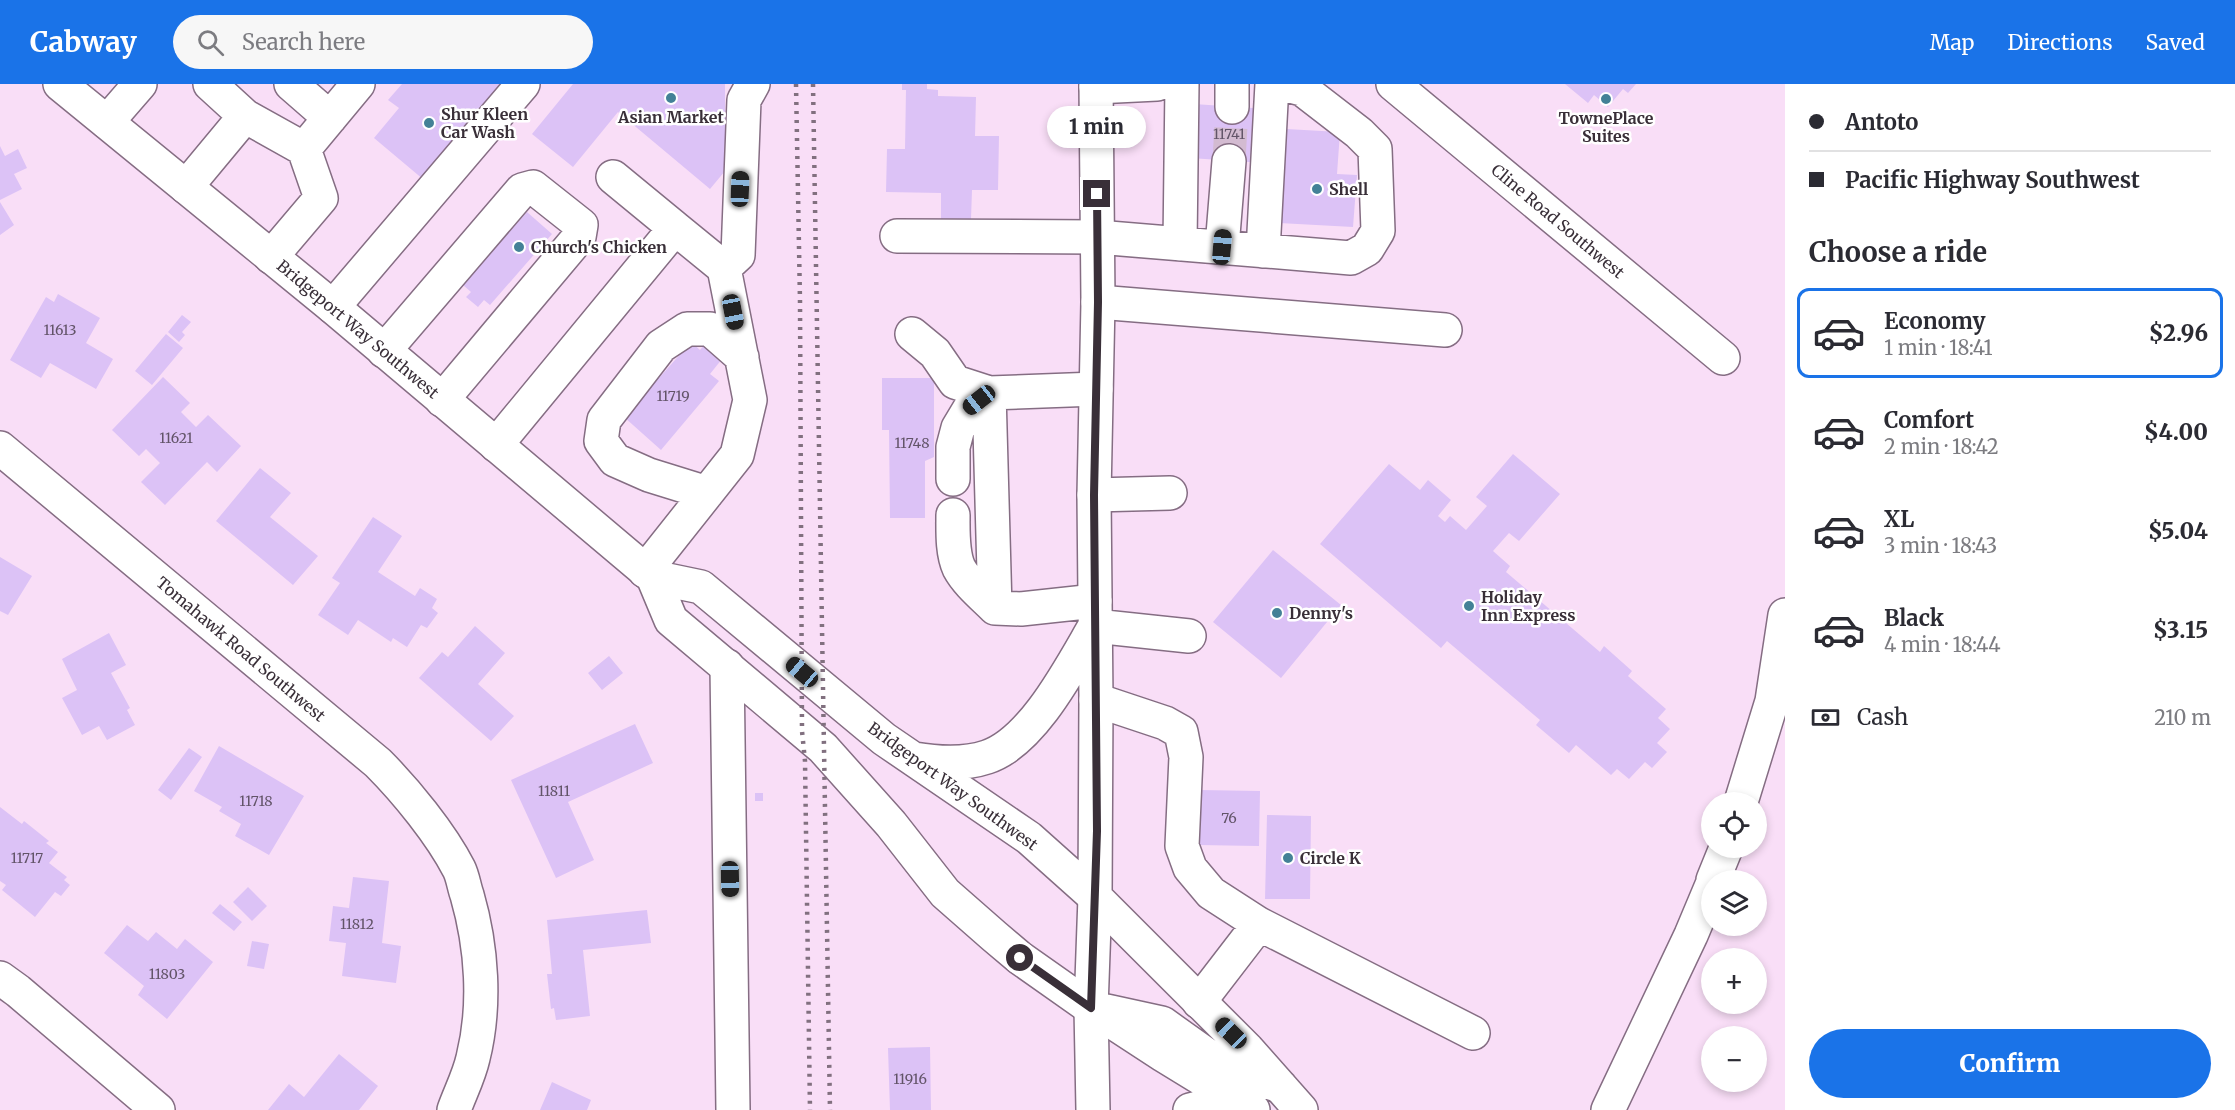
<!DOCTYPE html>
<meta charset="utf-8">
<style>
:root{--surface:#fff;--page:#f7f7f7;--text:#2b2b33;--muted:#7c7c81;--line:#e1e1e2;--accent:#1a73e8}
body{margin:0;font-family:Merriweather,serif;background:var(--page);color:var(--text);height:100vh;display:flex;flex-direction:column;font-size:22px;white-space:nowrap}
*{box-sizing:border-box;margin:0}
p{font-size:20px;color:var(--muted)}
.icon{flex:none;width:33px;height:33px;fill:none;stroke:currentColor;stroke-width:2;stroke-linecap:round;stroke-linejoin:round}
.map{position:relative;flex:1;overflow:hidden}
.drawer{display:flex;flex-direction:column;background:var(--surface);width:450px}
.drawer>*{flex:none}
.top-card{display:grid;align-content:center;height:132px;padding:0 24px;background:var(--surface)}
.buttons{position:absolute;left:1701px;top:708px;display:grid;gap:12px}
.buttons a{display:grid;place-items:center;width:66px;height:66px;border-radius:50%;background:var(--surface);box-shadow:0 3px 9px #0003;font-size:30px}
.end{position:absolute;width:27px;height:27px;margin:-14px;border:8px solid #392f38;background:#fff;box-shadow:0 0 0 3px #fff}
.from{border-radius:50%}
.bubble{position:absolute;height:42px;border-radius:21px;background:var(--surface);box-shadow:0 3px 9px #0003;font-size:20px;font-weight:800;line-height:42px;text-align:center}
.car{position:absolute;width:18px;height:36px;margin:-18px -9px;border-radius:8px;box-shadow:0 0 4px 2px #0007;background:linear-gradient(#222 24%,#8ab4d8 0 40%,#222 0 76%,#8ab4d8 0 86%,#222 0)}
.top-card b{display:flex;align-items:center;gap:21px;height:57px;font-size:22px}
.top-card b+b{border-top:2px solid var(--line)}
.top-card i{width:15px;height:15px;background:var(--text)}
ul{padding:0;list-style:none}
li{display:flex;align-items:center;gap:18px;height:90px;margin:0 12px 9px;padding:0 12px;border:3px solid transparent;border-radius:12px}
li div{flex:1}
li b{display:block;font-size:22px}
li em{font-style:normal;font-weight:800}
li.on{border-color:var(--accent)}
li>.icon{width:54px;height:54px;stroke-width:1.5}
h2{padding:0 24px;font-size:27px;line-height:72px}
.pay{display:flex;align-items:center;gap:15px;height:66px;padding:0 24px;font-size:22px}
.pay p{margin-inline-start:auto}
.action{display:flex;gap:12px;margin-top:auto;padding:12px 24px}
.action a{flex:1;height:69px;border-radius:36px;background:var(--accent);color:#fff;font-size:24px;font-weight:800;line-height:69px;text-align:center}
header{display:flex;align-items:center;gap:36px;box-sizing:border-box;height:84px;padding:0 30px;background:var(--accent);color:#fff}
header strong{font-size:28px}
nav{display:flex;gap:33px;margin-inline-start:auto;font-size:21px}
.search{width:420px;height:54px;background:var(--page);display:flex;align-items:center;gap:15px;box-sizing:border-box;padding:0 21px;border-radius:33px;color:var(--muted);font-size:22px}
main{display:flex;flex:1;min-height:0}
.map>svg:first-child{display:block}
.building{fill:#dcc2f6}
.lines{fill:none;stroke-linecap:round;stroke-linejoin:round}
.minor-tunnel{stroke:#d3bbd1;stroke-width:33;stroke-dasharray:33 16;stroke-linecap:butt}
.minor-casing{stroke:#856d83;stroke-width:36}
.major-casing{stroke:#856d83;stroke-width:36}
.highway-casing{stroke:#856d83;stroke-width:36}
.minor{stroke:#fff;stroke-width:33}
.major{stroke:#fff;stroke-width:33}
.highway{stroke:#fff;stroke-width:33}
.rail{stroke:#81707f;stroke-width:4.5;stroke-dasharray:3 6;stroke-linecap:butt}
.route{stroke:#392f38;stroke-width:8}
.poi-dot{fill:#438197;stroke:#fff;stroke-width:2}
.labels{text-anchor:middle;stroke-width:5;stroke-linejoin:round;paint-order:stroke}
.number-label{font-size:14px;fill:#625468}
.poi-label{font-size:16px;font-weight:bold;fill:#392f38;stroke:#fff;text-anchor:start}
.street-label{font-size:16px;fill:#392f38;stroke:#fff}
</style>
<header>
<strong>Cabway</strong>
<div class="search"><svg class="icon" aria-label="search" viewBox="0 0 24 24"><circle cx="10" cy="10" r="6"/><path d="M15 15l6 6"/></svg>Search here</div>
<nav><a>Map</a><a>Directions</a><a>Saved</a></nav>
</header>
<main>
<div class="map">
<svg width="1785" height="1026" viewBox="0 0 1785 1026">
<rect width="100%" height="100%" fill="#f9def7"/>
<path class="building" d="M 402,0 L 505,0 L 424,96 L 374,54 L 399,24 L 388,16 Z
M 573,0 L 725,0 L 725,87 L 710,105 L 618,28 L 573,83 L 532,50 Z
M 902,0 L 927,0 L 927,5 L 938,6 L 938,12 L 976,13 L 975,52 L 999,52 L 998,106 L 972,106 L 971,135 L 941,135 L 941,109 L 886,108 L 887,65 L 905,65 L 906,6 L 902,6 Z
M 1565,0 L 1636,0 L 1628,9 L 1623,5 L 1608,23 L 1594,11 L 1588,19 Z
M 1194,20 L 1267,25 L 1264,79 L 1190,74 Z
M 1286,45 L 1340,48 L 1337,90 L 1357,91 L 1353,143 L 1279,139 L 1279,87 L 1284,88 Z
M 0,62 L 5,72 L 18,65 L 27,84 L 14,90 L 22,105 L 0,116 Z
M 0,118 L 14,141 L 0,151 Z
M 527,128 L 552,150 L 490,221 L 484,216 L 478,223 L 466,213 L 471,208 L 463,201 L 471,192 L 468,188 L 478,176 L 482,179 Z
M 58,210 L 100,234 L 86,259 L 113,275 L 96,305 L 50,279 L 41,294 L 10,276 L 46,213 L 54,218 Z
M 182,231 L 191,238 L 182,248 L 185,251 L 179,258 L 168,248 Z
M 166,250 L 183,264 L 152,301 L 135,287 Z
M 691,258 L 700,266 L 705,260 L 722,275 L 710,290 L 719,297 L 661,366 L 624,333 L 652,288 L 659,294 Z
M 163,293 L 190,319 L 181,328 L 196,343 L 208,331 L 241,362 L 217,388 L 207,378 L 165,421 L 141,398 L 160,379 L 146,365 L 139,372 L 112,346 Z
M 882,294 L 934,294 L 934,373 L 925,377 L 925,434 L 890,434 L 889,346 L 882,346 Z
M 1513,370 L 1560,410 L 1519,457 L 1509,449 L 1493,467 L 1510,482 L 1506,488 L 1600,568 L 1604,562 L 1632,587 L 1628,592 L 1666,625 L 1658,634 L 1670,645 L 1657,659 L 1667,668 L 1652,684 L 1645,678 L 1629,695 L 1617,685 L 1611,691 L 1576,661 L 1569,669 L 1536,641 L 1540,636 L 1447,557 L 1441,564 L 1320,460 L 1389,380 L 1420,406 L 1428,396 L 1451,416 L 1438,432 L 1445,438 L 1450,432 L 1466,446 L 1487,422 L 1476,413 Z
M 260,384 L 291,409 L 270,433 L 318,472 L 293,501 L 216,437 Z
M 373,433 L 402,452 L 378,488 L 415,512 L 420,504 L 437,515 L 432,524 L 438,529 L 427,544 L 421,541 L 407,563 L 393,554 L 391,558 L 358,536 L 348,551 L 318,531 L 340,499 L 332,494 Z
M 1273,466 L 1341,521 L 1281,594 L 1213,538 Z
M 0,473 L 32,492 L 8,531 L 0,527 Z
M 475,542 L 505,569 L 478,600 L 514,632 L 491,657 L 419,594 L 442,568 L 448,573 Z
M 109,549 L 126,581 L 111,589 L 130,624 L 127,626 L 135,641 L 107,656 L 99,642 L 82,651 L 62,614 L 77,606 L 62,575 Z
M 609,572 L 623,589 L 602,606 L 588,589 Z
M 635,640 L 653,679 L 568,718 L 594,776 L 556,794 L 511,696 Z
M 219,662 L 304,712 L 269,771 L 235,752 L 241,740 L 219,727 L 222,723 L 194,707 Z
M 189,664 L 202,673 L 171,716 L 158,706 Z
M 1199,706 L 1260,707 L 1259,762 L 1198,761 Z
M 755,709 L 763,709 L 763,717 L 755,717 Z
M 0,723 L 22,740 L 24,737 L 49,757 L 46,759 L 58,768 L 49,779 L 67,793 L 64,796 L 70,801 L 61,812 L 55,808 L 35,833 L 2,806 L 6,801 L 0,797 Z
M 1267,731 L 1311,732 L 1310,815 L 1265,815 Z
M 353,793 L 389,797 L 382,859 L 401,862 L 396,899 L 342,892 L 346,859 L 329,857 L 333,822 L 349,824 Z
M 248,803 L 267,822 L 252,837 L 233,818 Z
M 220,820 L 242,838 L 234,847 L 212,829 Z
M 647,826 L 651,859 L 583,866 L 590,932 L 556,936 L 554,924 L 551,925 L 547,890 L 552,890 L 547,836 Z
M 127,841 L 148,857 L 156,848 L 177,865 L 185,855 L 213,878 L 167,935 L 138,911 L 144,902 L 104,869 Z
M 252,857 L 269,860 L 264,885 L 247,882 Z
M 930,963 L 931,1026 L 890,1026 L 888,964 Z
M 339,970 L 378,1002 L 359,1026 L 268,1026 L 289,1000 L 304,1013 Z
M 552,998 L 591,1016 L 587,1026 L 540,1026 Z"/>
<g class="lines">
<path class="minor-tunnel" d="M 1229,77 L 1232,23"/>
<defs>
<path id="minor" d="M 210,0 L 245,32 L 304,65 L 321,114 L 271,173
M 291,0 L 330,34
M 1393,0 L 1723,274
M 1096,3 L 1157,0
M 1232,23 L 1232,0
M 107,38 L 140,0
M 304,65 L 358,0
M 186,103 L 245,32
M 675,144 L 724,184 L 738,171 L 744,16 L 753,0
M 897,152 L 1097,153 L 1351,174 L 1367,165 L 1378,147 L 1375,65 L 1359,49 L 1302,5 L 1283,0
M 1180,160 L 1182,0
M 1222,163 L 1229,77
M 1263,167 L 1272,0
M 1098,218 L 1445,246
M 333,223 L 523,0
M 912,250 L 935,269 L 955,298 L 989,309 L 995,524
M 384,267 L 522,106 L 533,103 L 581,141 L 579,153 L 442,316
M 496,361 L 675,144 L 613,93
M 0,364 L 378,679 C 406,707 441,750 459,785 C 463,793 464,803 467,811 C 482,863 486,922 473,974 C 469,992 460,1009 454,1026
M 953,395 L 953,363 L 958,344 L 970,324 L 989,309 L 1096,305
M 707,409 L 649,391 L 615,376 L 601,357 L 604,336 L 661,262 L 687,245 L 710,245 L 742,273
M 1094,411 L 1170,409
M 953,431 C 953,447 952,469 959,484 C 967,499 983,512 995,524 L 1021,525 L 1095,517
M 645,487 L 737,371 L 750,316 L 724,184
M 1095,542 L 1189,552
M 727,582 L 733,1026
M 1096,616 L 1165,639 L 1181,648 L 1186,673 L 1182,762 L 1190,784 L 1211,809 L 1259,840 L 1473,949
M 0,894 L 18,907 L 158,1026
M 1199,918 L 1259,840
M 1093,1026 L 1091,924 L 1095,813"/>
<path id="major" d="M 60,0 L 333,223 L 653,493 L 671,536 L 823,664 L 891,740 L 945,809 L 994,852 L 1020,874 L 1091,924 L 1163,971 L 1253,1026
M 653,493 L 701,503 L 884,655 L 1029,754 L 1095,813 L 1247,965 L 1301,1026
M 914,675 C 938,679 963,681 987,673 C 1033,658 1072,581 1095,542
M 1095,813 L 1096,616 L 1094,411 L 1098,218 L 1096,0
M 1107,927 L 1162,939 L 1225,984 L 1280,1002
M 1190,1026 L 1210,1021 L 1243,1022"/>
<path id="highway" d="M 1741,718 L 1772,617 L 1785,531
M 1713,796 L 1726,764
M 1608,1026 L 1691,851 L 1712,801"/>
</defs>
<use href="#minor" class="minor-casing"/>
<use href="#major" class="major-casing"/>
<use href="#highway" class="highway-casing"/>
<use href="#minor" class="minor"/>
<use href="#major" class="major"/>
<use href="#highway" class="highway"/>
<path class="rail" d="M 796,0 L 800,217 L 802,647 L 805,677 L 810,1026
M 813,0 L 830,1026"/>
</g>
<g class="lines">
<path class="route" d="M 1020,874 L 1091,924 L 1097,747 L 1094,411 L 1098,218 L 1097,110"/>
</g>
<g class="poi-dot">
<circle cx="671" cy="14" r="6"/>
<circle cx="1606" cy="15" r="6"/>
<circle cx="429" cy="39" r="6"/>
<circle cx="1317" cy="105" r="6"/>
<circle cx="519" cy="163" r="6"/>
<circle cx="1469" cy="522" r="6"/>
<circle cx="1277" cy="529" r="6"/>
<circle cx="1288" cy="774" r="6"/>
</g>
<g class="labels">
<g class="number-label">
<text x="1229" y="55">11741</text>
<text x="60" y="251">11613</text>
<text x="673" y="317">11719</text>
<text x="176" y="359">11621</text>
<text x="912" y="364">11748</text>
<text x="554" y="712">11811</text>
<text x="256" y="722">11718</text>
<text x="1229" y="739">76</text>
<text x="27" y="779">11717</text>
<text x="357" y="845">11812</text>
<text x="167" y="895">11803</text>
<text x="910" y="1000">11916</text>
</g>
<g class="poi-label">
<text x="441" y="36">Shur Kleen<tspan x="441" dy="18">Car Wash</tspan></text>
<text x="671" y="39" text-anchor="middle">Asian Market</text>
<text x="1606" y="40" text-anchor="middle">TownePlace<tspan x="1606" dy="18">Suites</tspan></text>
<text x="1329" y="111">Shell</text>
<text x="531" y="169">Church's Chicken</text>
<text x="1481" y="519">Holiday<tspan x="1481" dy="18">Inn Express</tspan></text>
<text x="1289" y="535">Denny's</text>
<text x="1300" y="780">Circle K</text>
</g>
<g class="street-label">
<text transform="translate(1558 137) rotate(40)" y="6">Cline Road Southwest</text>
<text transform="translate(358 245) rotate(40)" y="6">Bridgeport Way Southwest</text>
<text transform="translate(241 565) rotate(40)" y="6">Tomahawk Road Southwest</text>
<text transform="translate(953 702) rotate(36)" y="6">Bridgeport Way Southwest</text>
</g>
</g>
</svg>
<div class="buttons">
<a><svg class="icon" aria-label="locate" viewBox="0 0 24 24"><circle cx="12" cy="12" r="6"/><path d="M12 2v4M12 18v4M2 12h4M18 12h4"/></svg></a>
<a><svg class="icon" aria-label="layers" viewBox="0 0 24 24"><path d="M12 4l9 5-9 5-9-5zM3 14l9 5 9-5"/></svg></a>
<a>+</a>
<a>−</a>
</div>
<i class="end from" style="left:1020px;top:874px"></i>
<i class="end" style="left:1097px;top:110px"></i>
<div class="bubble" style="left:1047px;top:22px;width:99px">1 min</div>
<i class="car" style="left:740px;top:105px;rotate:2deg"></i>
<i class="car" style="left:1222px;top:163px;rotate:5deg"></i>
<i class="car" style="left:733px;top:228px;rotate:169deg"></i>
<i class="car" style="left:979px;top:316px;rotate:232deg"></i>
<i class="car" style="left:802px;top:588px;rotate:310deg"></i>
<i class="car" style="left:730px;top:795px;rotate:179deg"></i>
<i class="car" style="left:1231px;top:949px;rotate:314deg"></i>
</div>
<section class="drawer">
<div class="top-card">
<b><i class="from"></i>Antoto</b>
<b><i></i>Pacific Highway Southwest</b>
</div>
<h2>Choose a ride</h2>
<ul>
<li class="on"><svg class="icon" aria-label="car" viewBox="0 0 24 24"><path d="M5 17H2v-5l4-1 3-4h7l3 4 3 1v5h-3M9 17h6M6 11h13"/><circle cx="7" cy="17" r="2"/><circle cx="17" cy="17" r="2"/></svg><div><b>Economy</b><p>1 min · 18:41</p></div><em>$2.96</em></li>
<li><svg class="icon" aria-label="car" viewBox="0 0 24 24"><path d="M5 17H2v-5l4-1 3-4h7l3 4 3 1v5h-3M9 17h6M6 11h13"/><circle cx="7" cy="17" r="2"/><circle cx="17" cy="17" r="2"/></svg><div><b>Comfort</b><p>2 min · 18:42</p></div><em>$4.00</em></li>
<li><svg class="icon" aria-label="car" viewBox="0 0 24 24"><path d="M5 17H2v-5l4-1 3-4h7l3 4 3 1v5h-3M9 17h6M6 11h13"/><circle cx="7" cy="17" r="2"/><circle cx="17" cy="17" r="2"/></svg><div><b>XL</b><p>3 min · 18:43</p></div><em>$5.04</em></li>
<li><svg class="icon" aria-label="car" viewBox="0 0 24 24"><path d="M5 17H2v-5l4-1 3-4h7l3 4 3 1v5h-3M9 17h6M6 11h13"/><circle cx="7" cy="17" r="2"/><circle cx="17" cy="17" r="2"/></svg><div><b>Black</b><p>4 min · 18:44</p></div><em>$3.15</em></li>
</ul>
<div class="pay"><svg class="icon" aria-label="cash" viewBox="0 0 24 24"><path d="M3 7h18v10H3z"/><circle cx="12" cy="12" r="2"/></svg>Cash<p>210 m</p></div>
<div class="action"><a>Confirm</a></div>
</section>
</main>
